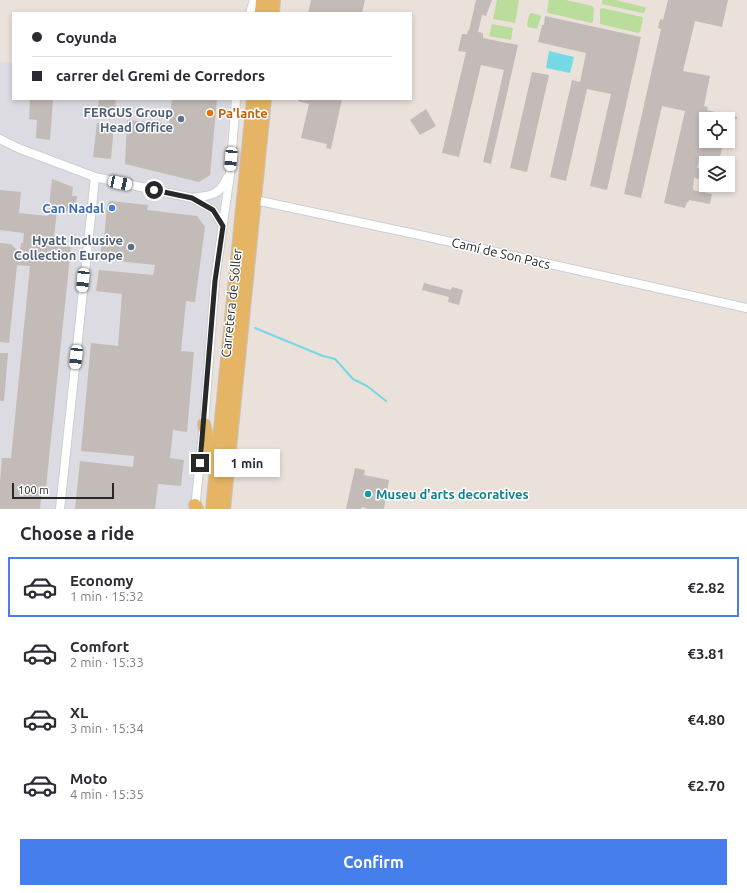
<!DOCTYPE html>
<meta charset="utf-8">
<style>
:root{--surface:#fff;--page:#f7f7f7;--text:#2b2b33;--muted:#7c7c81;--line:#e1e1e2;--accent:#467eec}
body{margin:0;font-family:Ubuntu,sans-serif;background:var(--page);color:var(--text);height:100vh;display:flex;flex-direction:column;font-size:15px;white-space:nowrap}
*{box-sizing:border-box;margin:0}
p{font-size:13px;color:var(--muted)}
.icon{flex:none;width:22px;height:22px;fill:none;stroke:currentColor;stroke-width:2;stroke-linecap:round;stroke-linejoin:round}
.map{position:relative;height:509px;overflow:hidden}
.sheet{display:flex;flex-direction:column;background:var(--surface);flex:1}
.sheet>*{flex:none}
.banner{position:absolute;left:12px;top:12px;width:400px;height:88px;border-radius:0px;box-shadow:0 2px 6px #0003;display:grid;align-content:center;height:88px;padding:0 20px;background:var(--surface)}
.buttons{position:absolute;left:699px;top:112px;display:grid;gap:8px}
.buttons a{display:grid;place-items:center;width:36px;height:36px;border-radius:0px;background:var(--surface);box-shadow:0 2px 6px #0003;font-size:20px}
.scale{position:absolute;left:12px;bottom:10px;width:102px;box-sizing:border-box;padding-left:4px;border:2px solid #282828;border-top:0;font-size:11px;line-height:14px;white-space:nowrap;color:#282828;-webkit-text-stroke:3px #fff;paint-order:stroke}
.end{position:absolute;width:18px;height:18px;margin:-9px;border:5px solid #282828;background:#fff;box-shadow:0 0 0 2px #fff}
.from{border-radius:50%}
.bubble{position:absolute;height:28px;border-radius:0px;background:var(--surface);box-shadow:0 2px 6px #0003;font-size:13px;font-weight:700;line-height:28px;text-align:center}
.car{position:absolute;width:12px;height:24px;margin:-12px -6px;border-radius:5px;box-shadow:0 0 3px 1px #0007;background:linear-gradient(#fff 24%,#345 0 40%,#fff 0 76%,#345 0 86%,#fff 0)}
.banner b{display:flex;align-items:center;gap:14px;height:38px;font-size:15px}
.banner b+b{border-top:1px solid var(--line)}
.banner i{width:10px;height:10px;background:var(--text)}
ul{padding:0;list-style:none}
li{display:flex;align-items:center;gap:12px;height:60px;margin:0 8px 6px;padding:0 12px;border:2px solid transparent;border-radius:0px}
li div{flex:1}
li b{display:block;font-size:15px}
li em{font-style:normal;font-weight:700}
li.active{border-color:var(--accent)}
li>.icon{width:36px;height:36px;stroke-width:1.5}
h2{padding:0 20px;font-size:18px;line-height:48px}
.cta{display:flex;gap:8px;margin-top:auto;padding:8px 20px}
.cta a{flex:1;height:46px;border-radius:0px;background:var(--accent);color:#fff;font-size:16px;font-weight:700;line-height:46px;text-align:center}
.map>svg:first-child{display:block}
.industrial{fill:#dcdbe2}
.green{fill:#bbdd9b}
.water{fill:#75d8e5}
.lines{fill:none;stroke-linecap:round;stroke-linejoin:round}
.stream{stroke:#75d8e5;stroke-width:2}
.building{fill:#c2bbb7}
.street-casing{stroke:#c9cfd9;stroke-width:10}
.primary-casing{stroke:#c3c3c3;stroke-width:14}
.street{stroke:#fff;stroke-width:8}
.primary{stroke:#e5b464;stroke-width:12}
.route{stroke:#282828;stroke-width:5}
.food-dot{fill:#e8710a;stroke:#fff;stroke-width:1.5}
.service-dot{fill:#5c6f8a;stroke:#fff;stroke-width:1.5}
.shop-dot{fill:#3f7fe0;stroke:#fff;stroke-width:1.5}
.culture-dot{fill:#0f9aa8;stroke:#fff;stroke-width:1.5}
.labels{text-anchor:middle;stroke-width:3;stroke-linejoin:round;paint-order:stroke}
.service-label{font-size:13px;font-weight:bold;fill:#4e5e75;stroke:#fff;text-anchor:end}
.food-label{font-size:13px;font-weight:bold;fill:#c56008;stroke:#fff;text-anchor:start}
.shop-label{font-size:13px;font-weight:bold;fill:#366cbe;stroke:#fff;text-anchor:end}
.street-label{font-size:13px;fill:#282828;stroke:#fff}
.culture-label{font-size:13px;font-weight:bold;fill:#0d838f;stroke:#fff;text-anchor:start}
</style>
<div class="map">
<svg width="747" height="509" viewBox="0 0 747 509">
<rect width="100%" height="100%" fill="#eae1db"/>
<path class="industrial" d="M 0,62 L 13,63 L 13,99 L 230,99 L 192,509 L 0,509 Z"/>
<path class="green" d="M 497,0 L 519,0 L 515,23 L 493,19 Z
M 549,0 L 566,0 L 592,6 L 594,8 L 593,21 L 592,23 L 548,13 L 547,10 Z
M 602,0 L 616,0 L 644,7 L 646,8 L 644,13 L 642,13 L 602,4 Z
M 603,8 L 642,17 L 643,19 L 640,32 L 638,33 L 600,24 L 600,9 Z
M 531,13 L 540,15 L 541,17 L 537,29 L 528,27 L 527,25 L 529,15 Z
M 492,24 L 513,28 L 511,40 L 489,36 Z"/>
<path class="water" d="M 549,51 L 574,57 L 570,73 L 546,68 Z"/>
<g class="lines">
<path class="stream" d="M 255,328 L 323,356 L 335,359 L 353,379 L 367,386 L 386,401"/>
</g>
<path class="building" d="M 311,0 L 365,0 L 362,13 L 308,13 Z
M 476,0 L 492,0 L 486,16 L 482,15 L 478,32 L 483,33 L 483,38 L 518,45 L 491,164 L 483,162 L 504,70 L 481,65 L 459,157 L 442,153 L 466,52 L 458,51 L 462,34 L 467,34 L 468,30 L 469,31 Z
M 668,0 L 728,0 L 722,27 L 695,21 L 683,71 L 710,76 L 704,106 L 708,107 L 707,110 L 737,117 L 737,119 L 706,119 L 706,141 L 724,141 L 719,160 L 700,156 L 697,168 L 706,169 L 706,180 L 694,178 L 693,190 L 712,194 L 710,204 L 689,200 L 688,203 L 687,202 L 685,208 L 664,203 L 685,111 L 662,106 L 641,198 L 624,194 L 661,29 L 658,28 L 660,19 L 663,20 Z
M 545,16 L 641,37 L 607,190 L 590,186 L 611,94 L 587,89 L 566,181 L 550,177 L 572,80 L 580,82 L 586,53 L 538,42 L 542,25 L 544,25 Z
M 532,72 L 549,75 L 527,172 L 510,168 Z
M 30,99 L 53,99 L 50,140 L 36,138 L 37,120 L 29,119 Z
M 99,99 L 116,99 L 115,109 L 98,107 Z
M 172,99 L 217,99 L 210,175 L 199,182 L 125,164 L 127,120 L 169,124 Z
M 298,99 L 342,99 L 331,149 L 326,148 L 327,144 L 301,138 L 309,104 L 298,101 Z
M 426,109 L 436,126 L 420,135 L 410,120 Z
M 97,123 L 114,125 L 111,159 L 93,157 Z
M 52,179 L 73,187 L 72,196 L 77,196 L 75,212 L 57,210 L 53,246 L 71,247 L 46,487 L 42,486 L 40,509 L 0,509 L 0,482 L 2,458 L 11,458 L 30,266 L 17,265 L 9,343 L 0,342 L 0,243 L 11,244 L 20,253 L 21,243 L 23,243 L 24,233 L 0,230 L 0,190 L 21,192 L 19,213 L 48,216 Z
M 110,201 L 148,205 L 147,210 L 197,216 L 205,227 L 195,302 L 186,301 L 181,351 L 194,352 L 187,432 L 173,430 L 170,458 L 184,460 L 181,486 L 158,484 L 155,509 L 75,509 L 80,461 L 133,467 L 134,456 L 81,451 L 91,343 L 118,346 L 122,294 L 96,291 L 99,270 L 153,275 L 155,265 L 100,259 L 102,239 L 104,240 L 107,205 Z
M 424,283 L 451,290 L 452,287 L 463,290 L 459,305 L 448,302 L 449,297 L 422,290 Z
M 0,353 L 8,353 L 4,401 L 0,401 Z
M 355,468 L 365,470 L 364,475 L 389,480 L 384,509 L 368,509 L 362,507 L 361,509 L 346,509 Z"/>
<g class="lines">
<defs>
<path id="street" d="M 250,13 L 254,0
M 0,139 L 18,148 L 95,177 L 192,198
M 255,200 L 424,236 L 747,308
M 223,226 L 213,210 L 192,198 C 211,195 218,197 227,178
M 60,509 L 95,177
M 195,509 L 204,424 L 215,281 L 230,174 L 236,99"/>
<path id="primary" d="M 261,13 L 262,0
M 273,13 L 274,0
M 204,424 L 210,448 L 210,462
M 195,505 L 197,509
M 212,509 L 253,99
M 224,509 L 265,99"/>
</defs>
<use href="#street" class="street-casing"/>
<use href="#primary" class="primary-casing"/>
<use href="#street" class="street"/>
<use href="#primary" class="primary"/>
</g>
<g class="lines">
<path class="route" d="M 154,190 L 192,198 L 213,210 L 223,226 L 215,281 L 200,463"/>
</g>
<circle class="food-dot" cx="210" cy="113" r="4"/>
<g class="service-dot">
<circle cx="181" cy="119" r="4"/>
<circle cx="131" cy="247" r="4"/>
</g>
<circle class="shop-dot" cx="112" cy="208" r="4"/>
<circle class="culture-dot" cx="368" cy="494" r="4"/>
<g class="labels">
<g class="service-label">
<text x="173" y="117">FERGUS Group<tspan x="173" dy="15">Head Office</tspan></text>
<text x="123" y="245">Hyatt Inclusive<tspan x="123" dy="15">Collection Europe</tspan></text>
</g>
<g class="food-label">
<text x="218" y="118">Pa'lante</text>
</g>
<g class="shop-label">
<text x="104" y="213">Can Nadal</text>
</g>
<g class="street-label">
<text transform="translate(501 253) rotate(13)" y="5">Camí de Son Pacs</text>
<text transform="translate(231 303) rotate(-84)" y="5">Carretera de Sóller</text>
</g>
<g class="culture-label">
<text x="376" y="499">Museu d'arts decoratives</text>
</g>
</g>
</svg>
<div class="buttons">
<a><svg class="icon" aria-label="locate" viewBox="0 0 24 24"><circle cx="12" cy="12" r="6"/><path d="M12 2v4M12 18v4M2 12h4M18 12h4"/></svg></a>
<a><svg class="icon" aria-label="layers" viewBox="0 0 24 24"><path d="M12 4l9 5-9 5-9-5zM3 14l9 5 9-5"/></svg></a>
</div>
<div class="scale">100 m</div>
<i class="end from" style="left:154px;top:190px"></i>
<i class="end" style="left:200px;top:463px"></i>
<div class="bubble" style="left:214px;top:449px;width:66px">1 min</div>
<i class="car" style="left:231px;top:159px;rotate:185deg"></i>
<i class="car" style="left:120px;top:183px;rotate:102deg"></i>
<i class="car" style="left:83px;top:280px;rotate:186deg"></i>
<i class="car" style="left:76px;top:357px;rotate:186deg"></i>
<div class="banner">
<b><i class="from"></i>Coyunda</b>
<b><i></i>carrer del Gremi de Corredors</b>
</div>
</div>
<section class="sheet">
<h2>Choose a ride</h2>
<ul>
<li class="active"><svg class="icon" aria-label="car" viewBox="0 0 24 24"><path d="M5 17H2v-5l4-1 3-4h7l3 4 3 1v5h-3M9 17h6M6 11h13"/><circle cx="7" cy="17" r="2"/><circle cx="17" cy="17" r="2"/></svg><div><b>Economy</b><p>1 min · 15:32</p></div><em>€2.82</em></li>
<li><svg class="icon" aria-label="car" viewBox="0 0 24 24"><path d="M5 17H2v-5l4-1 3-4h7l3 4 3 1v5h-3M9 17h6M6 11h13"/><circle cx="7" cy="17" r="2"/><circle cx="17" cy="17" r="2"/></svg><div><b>Comfort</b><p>2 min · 15:33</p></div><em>€3.81</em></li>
<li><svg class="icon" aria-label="car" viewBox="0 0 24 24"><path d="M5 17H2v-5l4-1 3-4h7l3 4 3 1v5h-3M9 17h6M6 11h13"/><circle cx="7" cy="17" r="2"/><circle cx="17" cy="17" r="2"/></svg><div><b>XL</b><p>3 min · 15:34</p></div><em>€4.80</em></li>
<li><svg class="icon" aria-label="car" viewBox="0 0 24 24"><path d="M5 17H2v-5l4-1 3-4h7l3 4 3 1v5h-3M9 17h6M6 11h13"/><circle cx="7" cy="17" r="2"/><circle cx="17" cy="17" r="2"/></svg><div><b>Moto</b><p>4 min · 15:35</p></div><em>€2.70</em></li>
</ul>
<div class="cta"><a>Confirm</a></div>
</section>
